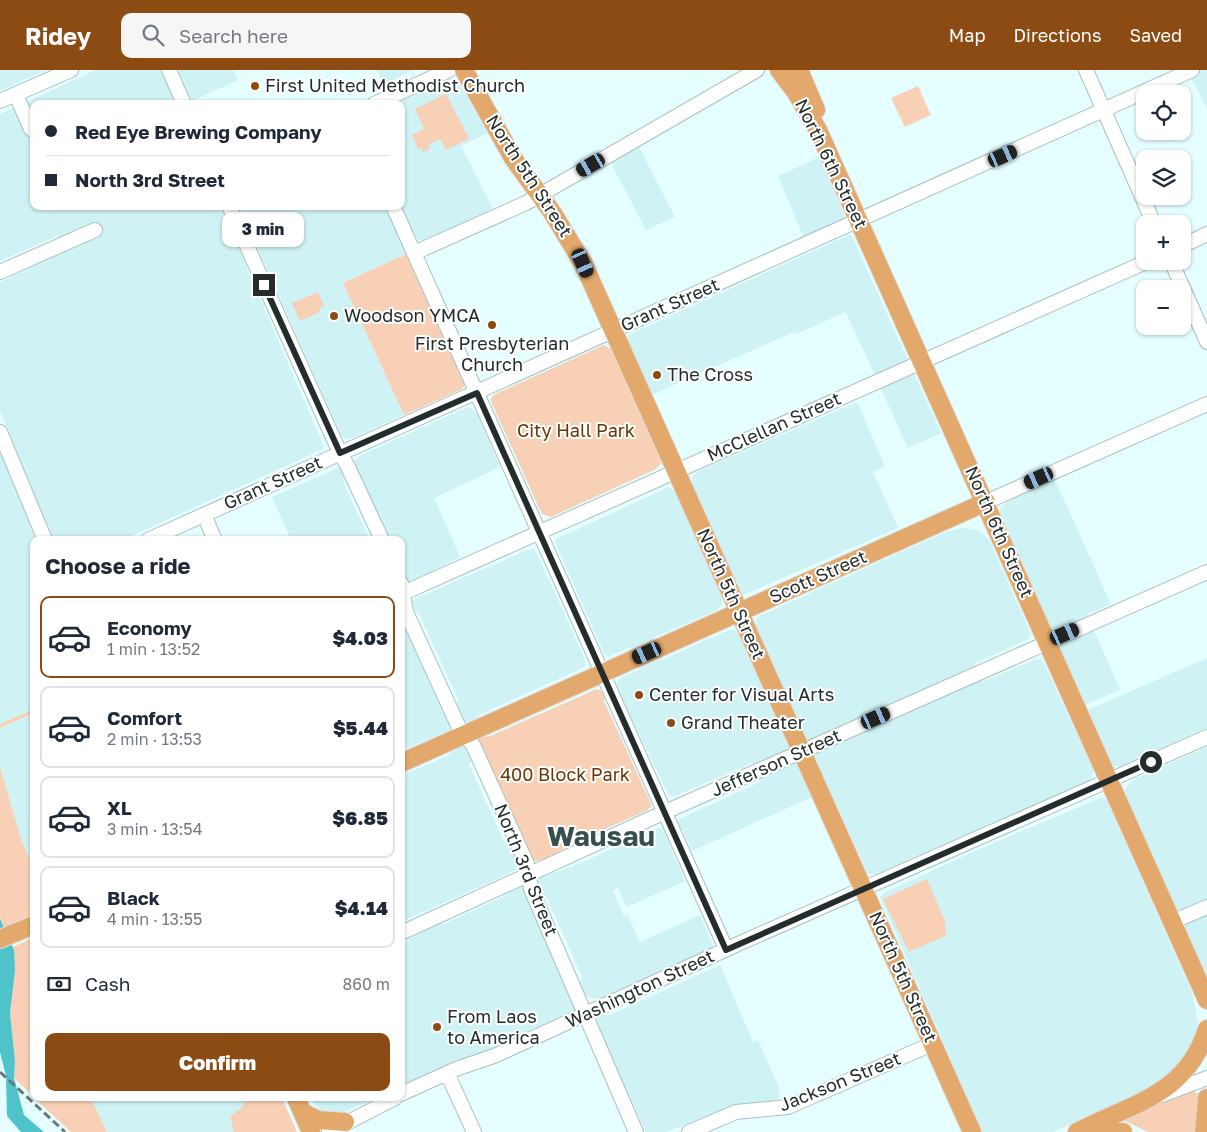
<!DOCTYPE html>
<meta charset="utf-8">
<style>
:root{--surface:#fff;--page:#f6f6f7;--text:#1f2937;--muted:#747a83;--line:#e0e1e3;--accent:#8b4b12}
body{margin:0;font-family:"Golos Text",sans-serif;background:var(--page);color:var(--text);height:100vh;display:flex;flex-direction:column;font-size:19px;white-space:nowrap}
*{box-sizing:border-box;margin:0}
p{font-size:16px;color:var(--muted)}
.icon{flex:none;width:28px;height:28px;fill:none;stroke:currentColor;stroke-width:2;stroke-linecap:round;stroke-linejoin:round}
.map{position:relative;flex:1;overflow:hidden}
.sheet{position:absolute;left:30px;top:466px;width:375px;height:565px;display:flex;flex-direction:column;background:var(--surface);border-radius:10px;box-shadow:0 1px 4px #0004}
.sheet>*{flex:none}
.guide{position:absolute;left:30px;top:30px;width:375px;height:110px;border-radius:10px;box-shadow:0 1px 4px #0004;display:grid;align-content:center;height:110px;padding:0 15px;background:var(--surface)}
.fabs{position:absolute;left:1136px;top:15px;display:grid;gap:10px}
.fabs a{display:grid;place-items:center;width:55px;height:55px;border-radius:10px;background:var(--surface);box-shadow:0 1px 4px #0004;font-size:25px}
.end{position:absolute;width:22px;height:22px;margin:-11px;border:6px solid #232d2d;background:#fff;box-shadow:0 0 0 2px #fff}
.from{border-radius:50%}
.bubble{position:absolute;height:35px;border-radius:10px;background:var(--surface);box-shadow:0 1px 4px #0004;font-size:16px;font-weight:800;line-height:35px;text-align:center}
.car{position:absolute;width:15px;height:30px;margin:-15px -8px;border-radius:6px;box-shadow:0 0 4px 1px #0007;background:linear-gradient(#222 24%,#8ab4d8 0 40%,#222 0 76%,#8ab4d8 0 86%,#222 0)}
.guide b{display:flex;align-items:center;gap:18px;height:48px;font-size:19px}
.guide b+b{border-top:1px solid var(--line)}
.guide i{width:12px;height:12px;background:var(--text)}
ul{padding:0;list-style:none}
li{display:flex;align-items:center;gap:15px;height:82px;margin:0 10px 8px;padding:0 5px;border:2px solid var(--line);border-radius:10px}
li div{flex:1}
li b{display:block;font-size:19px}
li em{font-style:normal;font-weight:800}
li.active{border-color:var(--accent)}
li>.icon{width:45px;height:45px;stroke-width:1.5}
h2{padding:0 15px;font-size:22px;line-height:60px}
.pay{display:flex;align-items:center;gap:12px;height:55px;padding:0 15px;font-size:19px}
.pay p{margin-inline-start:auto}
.primary-button{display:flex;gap:10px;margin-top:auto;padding:10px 15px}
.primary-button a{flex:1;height:58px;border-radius:10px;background:var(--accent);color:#fff;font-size:20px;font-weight:800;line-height:58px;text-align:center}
header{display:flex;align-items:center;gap:30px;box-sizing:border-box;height:70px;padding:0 25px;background:var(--accent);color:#fff}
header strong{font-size:24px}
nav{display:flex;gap:28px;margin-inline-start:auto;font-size:18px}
.search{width:350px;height:45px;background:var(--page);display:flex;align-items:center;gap:12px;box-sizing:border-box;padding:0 18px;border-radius:10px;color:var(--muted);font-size:19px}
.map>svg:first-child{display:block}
.built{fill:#cff2f4}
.green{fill:#f8d0b5}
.water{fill:#4ec3c9}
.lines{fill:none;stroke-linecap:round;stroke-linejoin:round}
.minor-casing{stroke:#a8c0c1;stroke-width:16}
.major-casing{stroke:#dcdddd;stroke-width:20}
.minor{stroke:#fff;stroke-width:14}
.major{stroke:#e3a96c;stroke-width:18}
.rail{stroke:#6a7a7a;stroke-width:3;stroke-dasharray:8 4;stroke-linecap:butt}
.route{stroke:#232d2d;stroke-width:6}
.poi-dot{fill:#8b4b12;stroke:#fff;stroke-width:2}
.labels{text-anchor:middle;stroke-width:4;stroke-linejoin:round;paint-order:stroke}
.poi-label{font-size:18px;fill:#232d2d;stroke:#fff;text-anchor:start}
.street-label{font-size:18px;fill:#232d2d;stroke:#fff}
.park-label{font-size:18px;fill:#6b3500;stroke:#fff}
.town-label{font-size:28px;font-weight:bold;fill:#394e4f;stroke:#fff}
</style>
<header>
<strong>Ridey</strong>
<div class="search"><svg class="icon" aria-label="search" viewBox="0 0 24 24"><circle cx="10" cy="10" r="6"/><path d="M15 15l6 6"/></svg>Search here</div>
<nav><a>Map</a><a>Directions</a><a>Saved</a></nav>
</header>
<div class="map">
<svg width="1207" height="1062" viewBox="0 0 1207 1062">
<rect width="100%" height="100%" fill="#e5feff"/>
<path class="built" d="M 0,0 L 46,0 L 0,21 Z
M 96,0 L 160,0 L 175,34 L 34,34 L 34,136 L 220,136 L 234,169 L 244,182 L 244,191 L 324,377 L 319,381 L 122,470 L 53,470 L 0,341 L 0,212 L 64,182 L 57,166 L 0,191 L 0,44 Z
M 178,0 L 233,0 L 238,10 L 192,31 Z
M 377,0 L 412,0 L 384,15 Z
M 1187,0 L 1207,0 L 1207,38 Z
M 456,8 L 488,63 L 461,76 L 493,139 L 426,170 L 418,170 L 414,166 L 401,136 L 401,34 L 394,34 L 448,9 Z
M 639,77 L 675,147 L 646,160 L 611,93 Z
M 820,87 L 845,147 L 804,168 L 778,106 Z
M 239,136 L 385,136 L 406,184 L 343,213 L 404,345 L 350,369 L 346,369 L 342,367 Z
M 851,164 L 941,363 L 908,378 L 846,242 L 796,264 L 794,262 L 651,325 L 627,271 L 628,265 Z
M 857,332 L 885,396 L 873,402 L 898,458 L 743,525 L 693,419 L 692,407 L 699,401 Z
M 468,337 L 477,343 L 500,397 L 434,428 L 460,487 L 415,510 L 408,511 L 401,501 L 401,470 L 387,470 L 353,392 L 361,385 Z
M 0,384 L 6,391 L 37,470 L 34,470 L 34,639 L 0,654 Z
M 340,397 L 346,404 L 343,412 L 370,470 L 291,470 L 272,427 Z
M 1055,410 L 1111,534 L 1087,544 L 1120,620 L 1085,635 L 999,440 L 1006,432 Z
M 669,417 L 677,424 L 698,471 L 722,528 L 722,535 L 715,541 L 608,587 L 604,583 L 554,470 Z
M 961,458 L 979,460 L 989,470 L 1031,564 L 1030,568 L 1026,570 L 974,594 L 982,612 L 1036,589 L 1042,589 L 1093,699 L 1093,705 L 1089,711 L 1038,734 L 876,804 L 868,804 L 756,558 L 756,550 L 759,546 L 946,462 Z
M 530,479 L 534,479 L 538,486 L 585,589 L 585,597 L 479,645 L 471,652 L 463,652 L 455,640 L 458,629 L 418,542 L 411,539 L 410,531 Z
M 401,543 L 453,659 L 449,663 L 445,662 L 401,681 Z
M 729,560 L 735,560 L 738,564 L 812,727 L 692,781 L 683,760 L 679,759 L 678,750 L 760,712 L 752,693 L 675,726 L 669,726 L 616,616 L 620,608 Z
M 1207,588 L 1207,658 L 1120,696 L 1113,696 L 1088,640 Z
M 34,643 L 34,799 L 22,772 L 0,697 L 0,658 Z
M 460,675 L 468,677 L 473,690 L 469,694 L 505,774 L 515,779 L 521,798 L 401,852 L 401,706 L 449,685 Z
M 1207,677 L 1207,907 L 1126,725 L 1125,719 L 1133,710 Z
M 1103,727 L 1107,731 L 1193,925 L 1198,951 L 1193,980 L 1157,1016 L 1053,1062 L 982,1062 L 880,827 L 886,822 L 977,780 Z
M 658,758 L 663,759 L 685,811 L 627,837 L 618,818 L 613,821 L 624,846 L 627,844 L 640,872 L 700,845 L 713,876 L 709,880 L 602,928 L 592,929 L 583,923 L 579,915 L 582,907 L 546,826 L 538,824 L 536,809 L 574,796 Z
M 520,815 L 525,817 L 576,939 L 482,983 L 401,1015 L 401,874 L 439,853 L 444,854 L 501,828 Z
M 720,895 L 753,972 L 758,970 L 778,1015 L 780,1027 L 769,1034 L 732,1036 L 666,1062 L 646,1062 L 600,962 L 595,958 L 595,950 L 601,945 L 610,945 Z
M 91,1028 L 247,1028 L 242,1039 L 230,1046 L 234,1062 L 107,1062 Z
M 309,1028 L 376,1028 L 337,1045 L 322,1042 Z"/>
<path class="green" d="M 918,16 L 931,45 L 905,57 L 891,28 Z
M 446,24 L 469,69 L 446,80 L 440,69 L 428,75 L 430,79 L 423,82 L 421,78 L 418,79 L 412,65 L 424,59 L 415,39 Z
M 406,184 L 465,315 L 462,319 L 404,345 L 343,213 Z
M 318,222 L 324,236 L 319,238 L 320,242 L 300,251 L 292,233 Z
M 604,275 L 612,280 L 659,385 L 661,394 L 654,400 L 551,447 L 542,444 L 540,440 L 492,334 L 491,328 L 495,324 Z
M 597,619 L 603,622 L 605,626 L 604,631 L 652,736 L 646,741 L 573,773 L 547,789 L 535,791 L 531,788 L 477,671 L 480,667 L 490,666 Z
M 34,639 L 34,643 L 0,658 L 0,654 Z
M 0,697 L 22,772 L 34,799 L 34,845 L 4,858 L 0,849 Z
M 927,809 L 945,851 L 946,866 L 909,882 L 883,829 Z
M 34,867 L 34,1027 L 14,1008 L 15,991 L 10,943 L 13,877 Z
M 1188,1019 L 1198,1023 L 1195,1062 L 1148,1062 L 1125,1051 L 1127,1046 Z
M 34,1028 L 91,1028 L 107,1062 L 71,1062 Z
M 247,1028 L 282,1028 L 297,1062 L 234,1062 L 230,1046 L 241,1039 Z"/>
<path class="water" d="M 0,849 L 14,880 L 15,900 L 10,943 L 15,991 L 14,1008 L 24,1045 L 44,1062 L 21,1062 L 7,1046 L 6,1006 L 0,982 Z"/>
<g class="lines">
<defs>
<path id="minor" d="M 169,0 L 184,34
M 1086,0 L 1154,154
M 16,25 L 31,59
M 0,31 L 71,0
M 374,34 L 449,0
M 229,136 L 340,383 L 348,397 L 382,470
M 393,136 L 726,879
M 1182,176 L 1207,164
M 414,183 L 526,133 L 757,0
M 1171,191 L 1207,272
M 0,202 L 95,160
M 0,362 L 45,470
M 986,432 L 1207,334
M 204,445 L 215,470
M 148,470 L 1192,0
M 401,513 L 406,542 L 461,662 L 473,675 L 527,794 L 531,819 L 636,1062
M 401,524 L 1148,191
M 1172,852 L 1207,837
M 401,863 L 665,742 L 1207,502
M 447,1003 L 474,1062
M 401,1024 L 456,999 L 494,986 L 738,874 L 1207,667
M 1162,1025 L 1207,1008
M 329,1062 L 395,1028
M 689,1062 L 736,1042 L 788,1037 L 932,974"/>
<path id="major" d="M 464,0 L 513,88 L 552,142 L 583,193 L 972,1062
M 779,0 L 795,21 L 818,60 L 1207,930
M 799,0 L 816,40
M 401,693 L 986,432
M 0,869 L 34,855
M 296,1028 L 311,1062
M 302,1042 L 318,1050 L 345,1052
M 1077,1062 C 1132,1033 1186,1026 1207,959
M 1099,1062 L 1123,1062
M 1204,1062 L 1207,1028"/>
</defs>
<use href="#minor" class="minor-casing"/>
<use href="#major" class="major-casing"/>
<use href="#minor" class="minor"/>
<use href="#major" class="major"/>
<path class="rail" d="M 0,1002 L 65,1062"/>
</g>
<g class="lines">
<path class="route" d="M 264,215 L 340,383 L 477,323 L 726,880 L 1151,692"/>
</g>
<g class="poi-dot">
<circle cx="255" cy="16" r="5"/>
<circle cx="334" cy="246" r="5"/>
<circle cx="492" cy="255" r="5"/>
<circle cx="657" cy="305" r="5"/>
<circle cx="639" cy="625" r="5"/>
<circle cx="671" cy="653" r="5"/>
<circle cx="437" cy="957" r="5"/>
</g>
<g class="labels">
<g class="poi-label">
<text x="265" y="22">First United Methodist Church</text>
<text x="344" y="252">Woodson YMCA</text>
<text x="492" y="280" text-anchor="middle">First Presbyterian<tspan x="492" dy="21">Church</tspan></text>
<text x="667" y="311">The Cross</text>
<text x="649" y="631">Center for Visual Arts</text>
<text x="681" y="659">Grand Theater</text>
<text x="447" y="953">From Laos<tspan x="447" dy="21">to America</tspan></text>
</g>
<g class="street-label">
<text transform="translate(831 94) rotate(64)" y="6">North 6th Street</text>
<text transform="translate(529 106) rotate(57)" y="6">North 5th Street</text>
<text transform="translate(670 235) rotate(-24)" y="6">Grant Street</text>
<text transform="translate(774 357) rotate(-24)" y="6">McClellan Street</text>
<text transform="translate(273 413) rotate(-24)" y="6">Grant Street</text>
<text transform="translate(999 462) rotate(66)" y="6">North 6th Street</text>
<text transform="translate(818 507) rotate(-24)" y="6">Scott Street</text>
<text transform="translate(731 524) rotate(66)" y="6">North 5th Street</text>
<text transform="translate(776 693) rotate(-24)" y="6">Jefferson Street</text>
<text transform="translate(526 800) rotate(68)" y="6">North 3rd Street</text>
<text transform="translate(903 907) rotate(66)" y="6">North 5th Street</text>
<text transform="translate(640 919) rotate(-25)" y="6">Washington Street</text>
<text transform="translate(840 1012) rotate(-22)" y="6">Jackson Street</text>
</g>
<g class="park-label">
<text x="576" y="367">City Hall Park</text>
<text x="565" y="711">400 Block Park</text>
</g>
<g class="town-label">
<text x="601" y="776">Wausau</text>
</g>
</g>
</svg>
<div class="fabs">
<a><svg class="icon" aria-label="locate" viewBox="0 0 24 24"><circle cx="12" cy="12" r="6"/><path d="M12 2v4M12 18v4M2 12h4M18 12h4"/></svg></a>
<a><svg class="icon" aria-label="layers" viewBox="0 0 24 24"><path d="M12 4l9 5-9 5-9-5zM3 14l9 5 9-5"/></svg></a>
<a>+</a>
<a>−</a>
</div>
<i class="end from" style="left:1151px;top:692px"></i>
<i class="end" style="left:264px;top:215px"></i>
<div class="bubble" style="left:222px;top:142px;width:82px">3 min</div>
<i class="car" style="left:1003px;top:86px;rotate:66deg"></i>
<i class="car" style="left:591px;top:95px;rotate:240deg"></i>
<i class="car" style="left:583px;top:193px;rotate:156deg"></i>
<i class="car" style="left:1039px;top:408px;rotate:246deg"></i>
<i class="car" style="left:1065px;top:564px;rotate:66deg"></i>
<i class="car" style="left:647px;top:583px;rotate:246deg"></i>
<i class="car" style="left:876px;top:648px;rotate:66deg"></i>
<div class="guide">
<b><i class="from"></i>Red Eye Brewing Company</b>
<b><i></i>North 3rd Street</b>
</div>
<section class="sheet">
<h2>Choose a ride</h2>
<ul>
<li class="active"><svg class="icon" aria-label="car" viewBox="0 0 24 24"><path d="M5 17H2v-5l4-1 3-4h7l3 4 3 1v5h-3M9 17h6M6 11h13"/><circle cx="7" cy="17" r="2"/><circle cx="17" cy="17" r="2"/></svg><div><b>Economy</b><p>1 min · 13:52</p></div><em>$4.03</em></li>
<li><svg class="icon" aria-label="car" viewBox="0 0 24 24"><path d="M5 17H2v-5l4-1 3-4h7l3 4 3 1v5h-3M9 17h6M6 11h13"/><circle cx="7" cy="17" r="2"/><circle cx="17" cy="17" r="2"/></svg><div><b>Comfort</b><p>2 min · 13:53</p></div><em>$5.44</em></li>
<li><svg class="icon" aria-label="car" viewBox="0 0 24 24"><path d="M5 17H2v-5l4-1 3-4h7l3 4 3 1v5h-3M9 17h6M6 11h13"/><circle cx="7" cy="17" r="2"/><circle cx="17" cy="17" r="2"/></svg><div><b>XL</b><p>3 min · 13:54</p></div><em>$6.85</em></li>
<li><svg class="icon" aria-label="car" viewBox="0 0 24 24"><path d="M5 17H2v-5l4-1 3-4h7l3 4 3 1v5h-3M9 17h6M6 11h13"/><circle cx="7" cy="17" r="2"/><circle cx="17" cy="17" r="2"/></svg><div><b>Black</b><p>4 min · 13:55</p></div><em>$4.14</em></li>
</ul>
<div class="pay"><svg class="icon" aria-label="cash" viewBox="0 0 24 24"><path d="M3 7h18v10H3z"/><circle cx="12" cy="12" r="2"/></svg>Cash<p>860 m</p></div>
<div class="primary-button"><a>Confirm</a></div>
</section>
</div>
